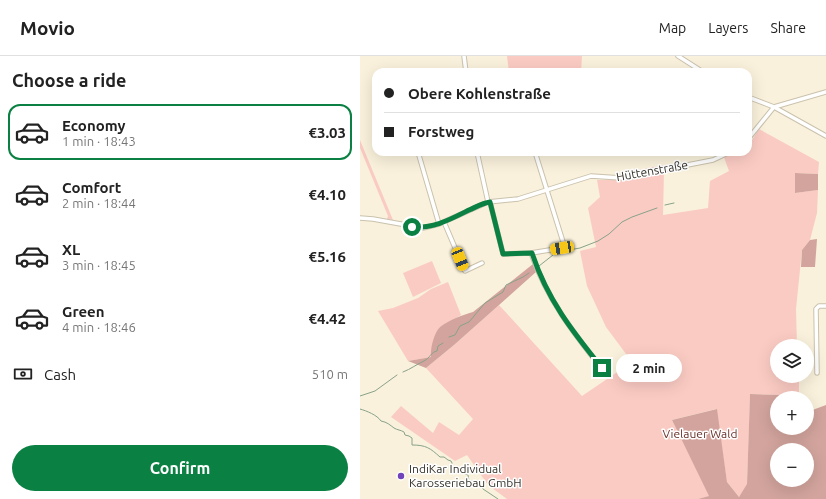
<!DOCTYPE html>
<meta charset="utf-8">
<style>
:root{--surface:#fff;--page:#f6f6f6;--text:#222;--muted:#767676;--line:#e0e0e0;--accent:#0b8043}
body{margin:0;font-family:Ubuntu,sans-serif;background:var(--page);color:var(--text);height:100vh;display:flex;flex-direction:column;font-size:15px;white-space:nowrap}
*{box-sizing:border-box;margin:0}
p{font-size:13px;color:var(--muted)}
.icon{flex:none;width:22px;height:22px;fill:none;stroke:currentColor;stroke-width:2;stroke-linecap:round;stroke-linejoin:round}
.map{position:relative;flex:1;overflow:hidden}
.panel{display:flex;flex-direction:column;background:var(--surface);width:360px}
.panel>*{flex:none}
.hud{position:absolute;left:12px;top:12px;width:380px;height:88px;border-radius:12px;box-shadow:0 4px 16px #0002;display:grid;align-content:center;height:88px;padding:0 12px;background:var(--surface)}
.buttons{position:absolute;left:410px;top:283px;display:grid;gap:8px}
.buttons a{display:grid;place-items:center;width:44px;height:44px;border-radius:50%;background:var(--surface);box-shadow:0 4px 16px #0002;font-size:20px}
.end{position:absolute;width:18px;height:18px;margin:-9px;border:5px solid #0b8043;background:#fff;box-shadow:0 0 0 2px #fff}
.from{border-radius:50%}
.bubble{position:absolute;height:28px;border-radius:14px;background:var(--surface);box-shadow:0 4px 16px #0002;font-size:13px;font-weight:700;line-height:28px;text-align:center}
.car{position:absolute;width:12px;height:24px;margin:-12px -6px;border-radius:5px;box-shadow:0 0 3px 1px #0007;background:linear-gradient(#f5c518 24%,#345 0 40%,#f5c518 0 76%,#345 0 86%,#f5c518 0)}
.hud b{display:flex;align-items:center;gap:14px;height:38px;font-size:15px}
.hud b+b{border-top:1px solid var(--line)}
.hud i{width:10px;height:10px;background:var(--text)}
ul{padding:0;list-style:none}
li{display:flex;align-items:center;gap:12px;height:56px;margin:0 8px 6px;padding:0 4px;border:2px solid transparent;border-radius:12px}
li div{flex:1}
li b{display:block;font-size:15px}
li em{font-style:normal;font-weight:700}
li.current{border-color:var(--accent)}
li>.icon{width:36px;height:36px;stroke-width:1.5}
h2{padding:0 12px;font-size:18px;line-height:48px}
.pay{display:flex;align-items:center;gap:10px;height:44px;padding:0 12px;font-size:15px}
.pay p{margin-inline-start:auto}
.cta{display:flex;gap:8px;margin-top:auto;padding:8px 12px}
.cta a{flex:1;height:46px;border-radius:24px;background:var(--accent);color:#fff;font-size:16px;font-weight:700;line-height:46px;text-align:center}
header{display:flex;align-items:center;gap:24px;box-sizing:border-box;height:56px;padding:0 20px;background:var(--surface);border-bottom:1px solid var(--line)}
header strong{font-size:19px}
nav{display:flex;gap:22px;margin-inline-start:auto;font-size:14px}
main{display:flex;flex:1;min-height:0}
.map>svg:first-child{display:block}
.green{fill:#facbc3}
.forest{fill:#d2a49d;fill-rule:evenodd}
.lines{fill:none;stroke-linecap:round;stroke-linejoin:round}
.stream{stroke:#89a28a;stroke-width:1}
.street-casing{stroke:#cac2ad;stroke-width:5.5}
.street{stroke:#fff;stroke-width:3.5}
.route{stroke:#0b8043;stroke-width:5}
.poi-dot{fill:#7043bb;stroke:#fff;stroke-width:1.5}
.labels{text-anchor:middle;stroke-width:3;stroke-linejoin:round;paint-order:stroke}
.street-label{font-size:12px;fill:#343129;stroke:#fff}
.park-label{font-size:12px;fill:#6a2f29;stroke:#fff}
.poi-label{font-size:12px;fill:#343129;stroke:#fff;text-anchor:start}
</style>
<header>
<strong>Movio</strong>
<nav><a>Map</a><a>Layers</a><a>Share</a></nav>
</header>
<main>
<section class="panel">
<h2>Choose a ride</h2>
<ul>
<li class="current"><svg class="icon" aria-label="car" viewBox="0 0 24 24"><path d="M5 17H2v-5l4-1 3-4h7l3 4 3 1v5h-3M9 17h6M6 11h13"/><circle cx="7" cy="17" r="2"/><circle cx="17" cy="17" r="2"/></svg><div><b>Economy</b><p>1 min · 18:43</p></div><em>€3.03</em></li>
<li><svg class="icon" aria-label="car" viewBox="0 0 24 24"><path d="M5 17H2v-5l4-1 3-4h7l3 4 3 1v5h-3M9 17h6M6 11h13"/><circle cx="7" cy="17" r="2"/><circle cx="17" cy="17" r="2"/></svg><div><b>Comfort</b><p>2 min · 18:44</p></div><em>€4.10</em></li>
<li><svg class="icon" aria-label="car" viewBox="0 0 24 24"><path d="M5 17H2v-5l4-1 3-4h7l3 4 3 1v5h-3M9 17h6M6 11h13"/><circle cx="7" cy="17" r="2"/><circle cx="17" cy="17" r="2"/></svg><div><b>XL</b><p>3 min · 18:45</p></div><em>€5.16</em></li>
<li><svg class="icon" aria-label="car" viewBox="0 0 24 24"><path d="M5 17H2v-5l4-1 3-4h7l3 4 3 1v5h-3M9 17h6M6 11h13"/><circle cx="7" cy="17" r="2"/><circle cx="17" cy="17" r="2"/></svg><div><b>Green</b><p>4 min · 18:46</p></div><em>€4.42</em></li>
</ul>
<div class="pay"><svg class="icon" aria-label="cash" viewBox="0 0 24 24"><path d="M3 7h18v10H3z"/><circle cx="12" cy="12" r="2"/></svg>Cash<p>510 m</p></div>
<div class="cta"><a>Confirm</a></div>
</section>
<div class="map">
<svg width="466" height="443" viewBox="0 0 466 443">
<rect width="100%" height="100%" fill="#f9f1db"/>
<path class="green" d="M 147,0 L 222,0 L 221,16 L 149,16 Z
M 399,73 L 459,106 L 458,118 L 436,117 L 435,137 L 458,134 L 457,157 L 450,184 L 442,194 L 436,253 L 437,290 L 417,290 L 417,320 L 439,320 L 439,342 L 424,342 L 422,339 L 390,338 L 387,429 L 379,441 L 367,426 L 356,353 L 312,364 L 350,440 L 338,443 L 147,443 L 128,429 L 107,399 L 95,405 L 31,361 L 41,350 L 73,377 L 79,366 L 99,379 L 113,363 L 66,312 L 94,289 L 139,249 L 222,340 L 272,306 L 246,271 L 227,230 L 220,195 L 236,191 L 228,152 L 240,141 L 237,124 L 261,124 L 259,118 L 303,109 L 304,115 L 303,159 L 348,152 L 350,125 L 369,115 L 362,96 L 388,96 L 388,78 L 392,84 Z
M 0,84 L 33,164 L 27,163 L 28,160 L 0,92 Z
M 72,205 L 81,227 L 53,241 L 43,217 Z
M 88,226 L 101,259 L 79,272 L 71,301 L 48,305 L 18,255 L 33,252 L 58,242 L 71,233 Z"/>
<path class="forest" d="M 435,117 L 458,118 L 458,134 L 435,137 Z
M 457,183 L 455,211 L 441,211 L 442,194 L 450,184 Z
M 173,208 L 176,216 L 94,289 L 66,312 L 48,305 L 71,301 C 70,293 74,277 80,271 C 89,264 102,259 113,256 Z
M 390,338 L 422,339 L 424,342 L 417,342 L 417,372 L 447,372 L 447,356 L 466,349 L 466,443 L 338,443 L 349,440 L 312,364 L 357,353 L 367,426 L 379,441 L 387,428 ZM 417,394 L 447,394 L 447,424 L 417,424 Z"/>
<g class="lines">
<path class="stream" d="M 305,149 L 314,147
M 209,194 L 220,192 L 238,185 L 249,178 L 262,166 L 272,161 L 297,152
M 179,210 L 193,199
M 89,281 L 95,279 L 100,270 L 109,266 L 125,247 L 143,236 L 146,229 L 163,221 L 169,217
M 43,316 C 51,313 57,308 64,305 C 70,302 71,296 77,295 L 78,290 L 83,287
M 0,340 L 15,335 L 37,319
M 0,353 C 7,355 17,359 21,365 C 27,366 30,369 34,372 C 37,374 41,374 44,376 L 45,379 L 49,380 L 52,382 L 52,389 C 66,389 70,392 80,401 L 84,401 L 88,404 L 91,405 L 92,407 L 91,411 L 108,419 L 109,425 L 119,425 L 123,433 L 138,443"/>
<defs>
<path id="street" d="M 104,0 L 106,16
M 318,0 L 343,16
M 388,41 L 414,51 L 466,80
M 388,83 L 414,51 L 466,36
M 58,96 L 79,168
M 117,96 L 128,146
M 130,146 L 143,198 L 171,197 L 202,192 L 204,189 L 175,96
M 0,162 L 13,163 L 63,172 L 79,168 L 128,146 L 158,143 L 231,120 L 261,122 L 353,104 L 370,96
M 84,166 L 105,215 L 122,207
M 171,197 C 187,243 212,275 242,313
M 457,317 L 456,253 L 459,250 L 466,250"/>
</defs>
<use href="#street" class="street-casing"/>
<use href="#street" class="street"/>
</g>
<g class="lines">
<path class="route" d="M 52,171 C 73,173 91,163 109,154 C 116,151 123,147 130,146 L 143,198 L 172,197 C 187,243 212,275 242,312"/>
</g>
<circle class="poi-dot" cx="41" cy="420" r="4"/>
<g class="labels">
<g class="street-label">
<text transform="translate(292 115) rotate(-10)" y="4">Hüttenstraße</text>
</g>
<g class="park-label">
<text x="340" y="382">Vielauer Wald</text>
</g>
<g class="poi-label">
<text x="49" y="417">IndiKar Individual<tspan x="49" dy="14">Karosseriebau GmbH</tspan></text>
</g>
</g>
</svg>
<div class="buttons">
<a><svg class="icon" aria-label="layers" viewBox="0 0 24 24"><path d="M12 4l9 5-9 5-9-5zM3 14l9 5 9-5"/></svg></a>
<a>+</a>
<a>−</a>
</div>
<i class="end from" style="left:52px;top:171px"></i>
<i class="end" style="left:242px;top:312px"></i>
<div class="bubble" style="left:256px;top:298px;width:66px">2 min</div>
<i class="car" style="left:202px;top:192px;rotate:261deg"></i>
<i class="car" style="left:100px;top:203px;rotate:158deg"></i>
<div class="hud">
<b><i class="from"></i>Obere Kohlenstraße</b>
<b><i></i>Forstweg</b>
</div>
</div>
</main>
